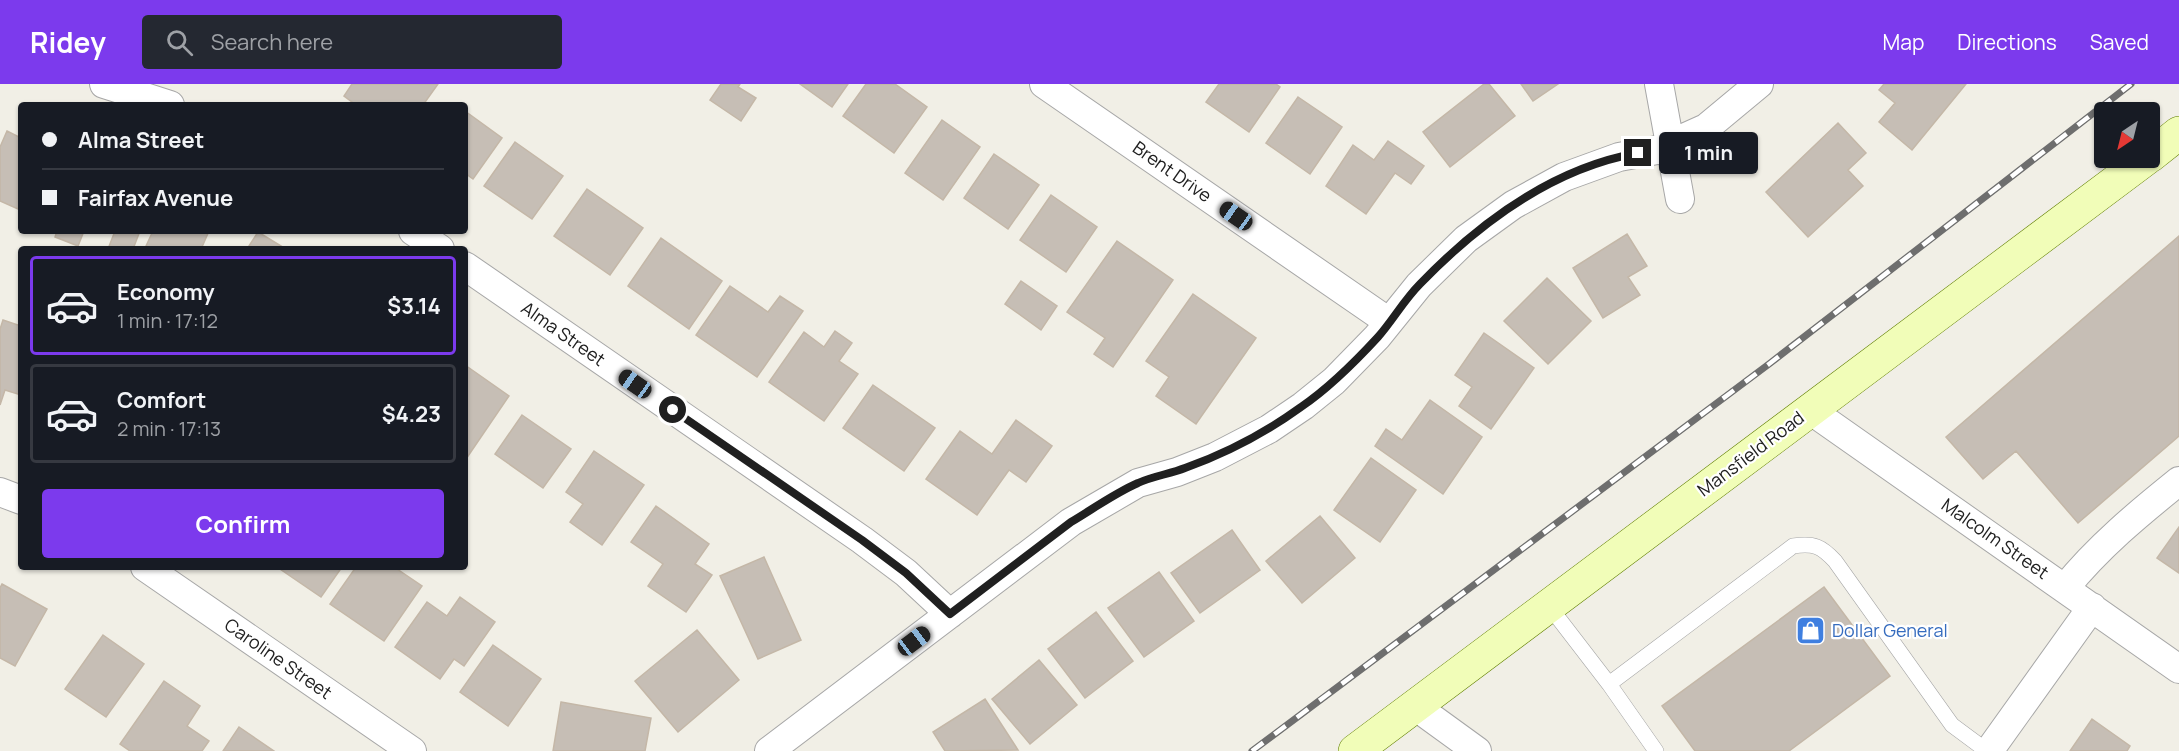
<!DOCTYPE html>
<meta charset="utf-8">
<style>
:root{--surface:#171b24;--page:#242831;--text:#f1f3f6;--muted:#9ea1a6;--line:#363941;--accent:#7c3aed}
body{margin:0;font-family:Manrope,sans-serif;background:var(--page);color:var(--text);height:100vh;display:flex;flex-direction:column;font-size:22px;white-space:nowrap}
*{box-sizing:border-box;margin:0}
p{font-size:20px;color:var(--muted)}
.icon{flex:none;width:33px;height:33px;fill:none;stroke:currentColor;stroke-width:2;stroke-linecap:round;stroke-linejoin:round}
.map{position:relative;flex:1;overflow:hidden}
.drawer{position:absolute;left:18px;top:162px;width:450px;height:324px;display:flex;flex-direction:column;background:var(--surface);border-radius:6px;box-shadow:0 2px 4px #0004}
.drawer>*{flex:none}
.hud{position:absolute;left:18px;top:18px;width:450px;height:132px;border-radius:6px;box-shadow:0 2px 4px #0004;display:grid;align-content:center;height:132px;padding:0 24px;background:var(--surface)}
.needle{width:39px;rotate:215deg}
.controls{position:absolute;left:2094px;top:18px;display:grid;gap:12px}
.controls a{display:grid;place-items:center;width:66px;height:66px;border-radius:6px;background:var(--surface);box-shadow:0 2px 4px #0004;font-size:30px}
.end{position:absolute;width:27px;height:27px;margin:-14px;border:8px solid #202020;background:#fff;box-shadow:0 0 0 3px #fff}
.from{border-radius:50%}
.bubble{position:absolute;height:42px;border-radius:6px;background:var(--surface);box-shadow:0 2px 4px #0004;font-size:20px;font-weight:700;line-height:42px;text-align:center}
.car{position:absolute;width:18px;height:36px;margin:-18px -9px;border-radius:8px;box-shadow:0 0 4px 2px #0007;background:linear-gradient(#222 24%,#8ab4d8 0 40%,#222 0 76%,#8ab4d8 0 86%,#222 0)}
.hud b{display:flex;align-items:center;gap:21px;height:57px;font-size:22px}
.hud b+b{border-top:2px solid var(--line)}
.hud i{width:15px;height:15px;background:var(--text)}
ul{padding:10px 0 0;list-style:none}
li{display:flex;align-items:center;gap:18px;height:99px;margin:0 12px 9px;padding:0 12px;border:3px solid var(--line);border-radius:6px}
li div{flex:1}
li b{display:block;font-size:22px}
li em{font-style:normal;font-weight:700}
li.on{border-color:var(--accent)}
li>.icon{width:54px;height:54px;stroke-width:1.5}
.action{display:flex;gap:12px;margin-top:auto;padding:12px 24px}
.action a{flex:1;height:69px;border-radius:6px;background:var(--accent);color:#fff;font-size:24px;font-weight:700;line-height:69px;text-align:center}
header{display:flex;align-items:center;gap:36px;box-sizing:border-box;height:84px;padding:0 30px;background:var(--accent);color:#fff}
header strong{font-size:28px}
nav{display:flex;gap:33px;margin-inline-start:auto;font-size:21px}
.search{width:420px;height:54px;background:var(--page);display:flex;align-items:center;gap:15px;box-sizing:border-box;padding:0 21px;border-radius:6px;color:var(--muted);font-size:22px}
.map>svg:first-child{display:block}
.building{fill:#c6beb5;stroke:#c4b7a7;stroke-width:1.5}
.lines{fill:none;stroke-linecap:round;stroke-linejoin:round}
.service-casing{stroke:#a7a7a7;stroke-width:16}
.minor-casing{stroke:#a7a7a7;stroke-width:30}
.secondary-casing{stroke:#607e00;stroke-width:34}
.service{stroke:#fff;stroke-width:15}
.minor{stroke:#fff;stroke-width:28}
.secondary{stroke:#f1fdb8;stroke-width:33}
.rail-casing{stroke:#6e6e6e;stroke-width:7}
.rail{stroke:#fff;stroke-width:4.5;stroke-dasharray:14;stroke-linecap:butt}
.route{stroke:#202020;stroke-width:8}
.labels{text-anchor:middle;stroke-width:4.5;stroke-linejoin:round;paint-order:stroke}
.street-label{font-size:18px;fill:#202020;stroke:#fff}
.shop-label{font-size:18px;fill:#366cbe;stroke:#fff;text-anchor:start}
</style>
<header>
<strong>Ridey</strong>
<div class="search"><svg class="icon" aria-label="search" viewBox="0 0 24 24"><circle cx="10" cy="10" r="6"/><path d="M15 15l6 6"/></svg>Search here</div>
<nav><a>Map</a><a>Directions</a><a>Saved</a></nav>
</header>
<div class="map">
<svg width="2179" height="667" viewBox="0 0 2179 667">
<rect width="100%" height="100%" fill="#f1efe6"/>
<path class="building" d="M 352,0 L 438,0 L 423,21 L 356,21 L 344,12 Z
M 721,0 L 740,0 L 738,3 L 756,14 L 741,37 L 710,16 Z
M 800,0 L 848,0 L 832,23 Z
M 866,0 L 895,0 L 927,23 L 894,69 L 843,32 Z
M 1219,0 L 1276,0 L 1280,3 L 1249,48 L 1206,18 Z
M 1484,0 L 1489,0 L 1515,32 L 1450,83 L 1423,48 Z
M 1521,0 L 1558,0 L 1533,17 Z
M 1884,0 L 1966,0 L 1912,66 L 1879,38 L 1895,19 L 1879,6 Z
M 1298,13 L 1342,43 L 1310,90 L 1266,59 Z
M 465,27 L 502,54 L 473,95 L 465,89 Z
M 942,36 L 980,63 L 943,116 L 905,89 Z
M 1838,39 L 1866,69 L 1848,86 L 1863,102 L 1808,153 L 1766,108 Z
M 7,47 L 21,54 L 21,117 L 18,125 L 0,117 L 0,63 Z
M 1388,57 L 1424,82 L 1411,100 L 1395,89 L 1366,130 L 1326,102 L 1353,61 L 1374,76 Z
M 515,58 L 563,92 L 532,135 L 484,102 Z
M 994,70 L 1039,101 L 1008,145 L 964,114 Z
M 587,105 L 643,144 L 610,191 L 554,152 Z
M 1051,111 L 1097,143 L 1066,188 L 1020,156 Z
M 57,147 L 84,147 L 78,162 L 55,153 Z
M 115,147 L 140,147 L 133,165 L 108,165 Z
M 153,147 L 209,147 L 202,163 L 207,165 L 154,165 L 146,162 Z
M 258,148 L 286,165 L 247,165 Z
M 1627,150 L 1647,182 L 1628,193 L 1640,211 L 1603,234 L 1573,184 Z
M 2179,152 L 2179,352 L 2078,439 L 2016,367 L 1983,395 L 1946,353 Z
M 661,154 L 722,197 L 689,245 L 628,202 Z
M 1117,157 L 1173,196 L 1113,283 L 1094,270 L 1105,254 L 1067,228 Z
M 1547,194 L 1591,237 L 1548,280 L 1504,237 Z
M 1021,197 L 1057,222 L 1041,246 L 1005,220 Z
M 730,202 L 768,228 L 780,212 L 803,227 L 757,293 L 696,251 Z
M 1193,210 L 1256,254 L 1196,340 L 1156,312 L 1169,293 L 1146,277 Z
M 3,236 L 21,242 L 21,311 L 5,306 L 0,321 L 0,245 Z
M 835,247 L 852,259 L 839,277 L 858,290 L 824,337 L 769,298 L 804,248 L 824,263 Z
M 1484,249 L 1534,284 L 1491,345 L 1459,322 L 1472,303 L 1455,291 Z
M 465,281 L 509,312 L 466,375 L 465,374 Z
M 873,301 L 935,344 L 904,387 L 843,344 Z
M 1430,316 L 1482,353 L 1443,410 L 1375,362 L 1386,345 L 1402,356 Z
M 522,331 L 571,365 L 543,404 L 495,370 Z
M 1016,336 L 1052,362 L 1026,398 L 1009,386 L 977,431 L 926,395 L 960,347 L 992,370 Z
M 594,367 L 644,401 L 602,461 L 570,438 L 583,420 L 566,408 Z
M 1371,374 L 1416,406 L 1380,458 L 1334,426 Z
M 656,422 L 709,460 L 695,480 L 712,491 L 686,528 L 648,502 L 663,480 L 631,458 Z
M 1320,432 L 1355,474 L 1302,519 L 1266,477 Z
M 2179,443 L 2179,489 L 2157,474 Z
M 1232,446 L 1260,486 L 1200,529 L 1171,489 Z
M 764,473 L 801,556 L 758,575 L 720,492 Z
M 277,483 L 342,483 L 321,513 Z
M 356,483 L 394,483 L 422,502 L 384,557 L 330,520 Z
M 1159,488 L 1194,537 L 1144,573 L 1108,524 Z
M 2,500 L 47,525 L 15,582 L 0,574 L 0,504 Z
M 1824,503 L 1890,592 L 1789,667 L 1695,667 L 1662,622 Z
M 460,513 L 495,538 L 464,582 L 454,575 L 440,595 L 395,563 L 427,518 L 447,532 Z
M 1096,528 L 1133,577 L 1085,614 L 1048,565 Z
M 697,546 L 739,596 L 678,648 L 635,597 Z
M 103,551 L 144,580 L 106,633 L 65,605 Z
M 493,561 L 541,595 L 508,642 L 460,608 Z
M 1039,576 L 1077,621 L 1030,660 L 992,615 Z
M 164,597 L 200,622 L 187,642 L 209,657 L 202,667 L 130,667 L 120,660 Z
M 985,615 L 1018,666 L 945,667 L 933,648 Z
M 561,618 L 651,634 L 645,667 L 553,667 Z
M 2092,635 L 2130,662 L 2127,667 L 2070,667 Z
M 239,643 L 274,667 L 223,667 Z"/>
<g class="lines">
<defs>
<path id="service" d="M 1549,522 L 1609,600 L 1656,667
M 1609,600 L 1793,462 C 1814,459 1821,462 1835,477 L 1952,641 L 1987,667"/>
<path id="minor" d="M 104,0 L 170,21
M 1044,0 L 1389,238
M 1659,0 L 1680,115
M 413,147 L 440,165
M 465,182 L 862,456 L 906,489 L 950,530
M 1810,326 L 2179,585
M 0,408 L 21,416
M 145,483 L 412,667
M 2065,504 C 2098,463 2138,430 2179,397
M 1415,622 L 1477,667
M 769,667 L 1071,438 L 1138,399 L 1177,388 L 1215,373 L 1269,345 L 1303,322 L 1334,297 L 1377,253 L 1419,201 L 1466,155 L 1513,121 L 1564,93 L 1619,73 L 1657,66 L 1706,44 L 1759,0
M 1989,667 L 2092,523"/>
<path id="secondary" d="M 2150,72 L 2179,49
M 1355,667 L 2147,74"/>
</defs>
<use href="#service" class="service-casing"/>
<use href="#minor" class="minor-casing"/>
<use href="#secondary" class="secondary-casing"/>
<use href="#service" class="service"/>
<use href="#minor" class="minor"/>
<use href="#secondary" class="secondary"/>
<defs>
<path id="rail" d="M 1252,667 L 1769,280 L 2131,0"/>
</defs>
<use href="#rail" class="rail-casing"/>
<use href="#rail" class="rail"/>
</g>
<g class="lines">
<path class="route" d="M 673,326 L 862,456 L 906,489 L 950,530 L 1071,438 C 1093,425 1115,409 1138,399 C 1153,392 1170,390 1185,384 C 1227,369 1265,349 1301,323 C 1329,304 1355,278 1378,253 C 1393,236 1404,216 1420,200 C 1479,139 1553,84 1638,69"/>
</g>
<defs>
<symbol id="shop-square" viewBox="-11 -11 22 22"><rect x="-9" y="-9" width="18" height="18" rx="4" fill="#3f7fe0" stroke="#fff"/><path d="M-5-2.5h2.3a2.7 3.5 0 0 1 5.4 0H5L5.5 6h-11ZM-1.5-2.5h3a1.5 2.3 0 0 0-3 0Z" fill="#fff"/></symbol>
</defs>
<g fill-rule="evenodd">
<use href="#shop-square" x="1794" y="530" width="33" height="33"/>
</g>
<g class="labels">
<g class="street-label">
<text transform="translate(1172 88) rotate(35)" y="6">Brent Drive</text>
<text transform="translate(563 250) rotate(35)" y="6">Alma Street</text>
<text transform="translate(1751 370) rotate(-37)" y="6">Mansfield Road</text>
<text transform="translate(1995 455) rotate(35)" y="6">Malcolm Street</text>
<text transform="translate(278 575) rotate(35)" y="6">Caroline Street</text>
</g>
<g class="shop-label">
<text x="1832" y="553">Dollar General</text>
</g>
</g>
</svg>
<div class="controls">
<a><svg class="needle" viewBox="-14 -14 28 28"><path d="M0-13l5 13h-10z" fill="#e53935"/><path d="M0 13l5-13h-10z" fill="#9ea1a6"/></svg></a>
</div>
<i class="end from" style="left:673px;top:326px"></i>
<i class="end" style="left:1638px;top:69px"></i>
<div class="bubble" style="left:1659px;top:48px;width:99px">1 min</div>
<i class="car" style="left:1236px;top:132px;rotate:305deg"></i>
<i class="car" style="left:635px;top:300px;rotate:305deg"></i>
<i class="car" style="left:914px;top:557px;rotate:53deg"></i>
<div class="hud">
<b><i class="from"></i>Alma Street</b>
<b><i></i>Fairfax Avenue</b>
</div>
<section class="drawer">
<ul>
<li class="on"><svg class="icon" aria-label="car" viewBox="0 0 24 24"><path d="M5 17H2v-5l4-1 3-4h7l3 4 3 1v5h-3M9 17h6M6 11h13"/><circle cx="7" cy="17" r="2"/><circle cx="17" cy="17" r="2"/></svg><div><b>Economy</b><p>1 min · 17:12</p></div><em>$3.14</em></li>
<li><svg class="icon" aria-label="car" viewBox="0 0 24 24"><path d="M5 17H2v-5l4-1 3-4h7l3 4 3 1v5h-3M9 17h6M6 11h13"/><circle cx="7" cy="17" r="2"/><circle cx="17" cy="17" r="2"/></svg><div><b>Comfort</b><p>2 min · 17:13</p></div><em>$4.23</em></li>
</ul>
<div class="action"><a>Confirm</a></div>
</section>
</div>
